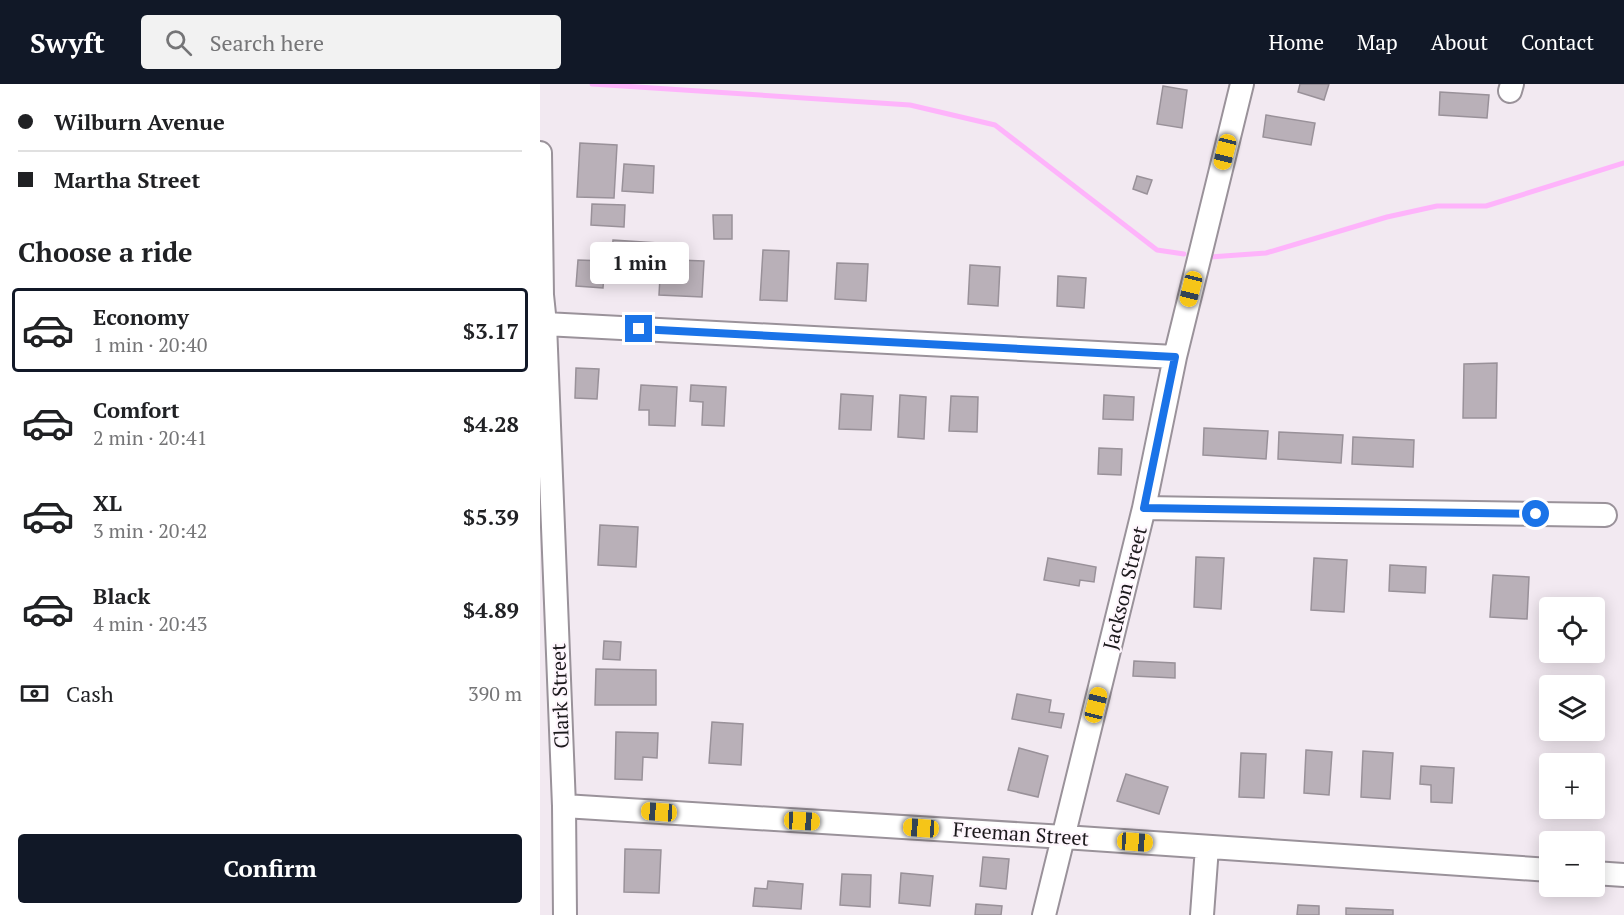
<!DOCTYPE html>
<meta charset="utf-8">
<style>
:root{--surface:#fff;--page:#f2f2f2;--text:#202124;--muted:#757577;--line:#e0e0e0;--accent:#111827}
body{margin:0;font-family:"PT Serif",serif;background:var(--page);color:var(--text);height:100vh;display:flex;flex-direction:column;font-size:22px;white-space:nowrap}
*{box-sizing:border-box;margin:0}
p{font-size:20px;color:var(--muted)}
.icon{flex:none;width:33px;height:33px;fill:none;stroke:currentColor;stroke-width:2;stroke-linecap:round;stroke-linejoin:round}
.map{position:relative;flex:1;overflow:hidden}
.drawer{display:flex;flex-direction:column;background:var(--surface);width:540px}
.drawer>*{flex:none}
.guide{display:grid;align-content:center;height:132px;padding:0 18px;background:var(--surface)}
.tools{position:absolute;left:999px;top:513px;display:grid;gap:12px}
.tools a{display:grid;place-items:center;width:66px;height:66px;border-radius:6px;background:var(--surface);box-shadow:0 3px 15px #0003;font-size:30px}
.end{position:absolute;width:27px;height:27px;margin:-14px;border:8px solid #1a73e8;background:#fff;box-shadow:0 0 0 3px #fff}
.from{border-radius:50%}
.bubble{position:absolute;height:42px;border-radius:6px;background:var(--surface);box-shadow:0 3px 15px #0003;font-size:20px;font-weight:600;line-height:42px;text-align:center}
.car{position:absolute;width:18px;height:36px;margin:-18px -9px;border-radius:8px;box-shadow:0 0 4px 2px #0007;background:linear-gradient(#f5c518 24%,#345 0 40%,#f5c518 0 76%,#345 0 86%,#f5c518 0)}
.guide b{display:flex;align-items:center;gap:21px;height:57px;font-size:22px}
.guide b+b{border-top:2px solid var(--line)}
.guide i{width:15px;height:15px;background:var(--text)}
ul{padding:0;list-style:none}
li{display:flex;align-items:center;gap:18px;height:84px;margin:0 12px 9px;padding:0 6px;border:3px solid transparent;border-radius:6px}
li div{flex:1}
li b{display:block;font-size:22px}
li em{font-style:normal;font-weight:600}
li.active{border-color:var(--accent)}
li>.icon{width:54px;height:54px;stroke-width:1.5}
h2{padding:0 18px;font-size:27px;line-height:72px}
.pay{display:flex;align-items:center;gap:15px;height:66px;padding:0 18px;font-size:22px}
.pay p{margin-inline-start:auto}
.button{display:flex;gap:12px;margin-top:auto;padding:12px 18px}
.button a{flex:1;height:69px;border-radius:6px;background:var(--accent);color:#fff;font-size:24px;font-weight:600;line-height:69px;text-align:center}
header{display:flex;align-items:center;gap:36px;box-sizing:border-box;height:84px;padding:0 30px;background:var(--accent);color:#fff}
header strong{font-size:28px}
nav{display:flex;gap:33px;margin-inline-start:auto;font-size:21px}
.search{width:420px;height:54px;background:var(--page);display:flex;align-items:center;gap:15px;box-sizing:border-box;padding:0 21px;border-radius:6px;color:var(--muted);font-size:22px}
main{display:flex;flex:1;min-height:0}
.map>svg:first-child{display:block}
.lines{fill:none;stroke-linecap:round;stroke-linejoin:round}
.stream{stroke:#feb4fb;stroke-width:5}
.building{fill:#b9b0b8;stroke:#999199;stroke-width:1.5}
.minor-casing{stroke:#9a929a;stroke-width:26}
.minor{stroke:#fff;stroke-width:22}
.route{stroke:#1a73e8;stroke-width:8}
.labels{text-anchor:middle;stroke-width:4.5;stroke-linejoin:round;paint-order:stroke}
.street-label{font-size:20px;fill:#1c191c;stroke:#fef6fd}
</style>
<header>
<strong>Swyft</strong>
<div class="search"><svg class="icon" aria-label="search" viewBox="0 0 24 24"><circle cx="10" cy="10" r="6"/><path d="M15 15l6 6"/></svg>Search here</div>
<nav><a>Home</a><a>Map</a><a>About</a><a>Contact</a></nav>
</header>
<main>
<section class="drawer">
<div class="guide">
<b><i class="from"></i>Wilburn Avenue</b>
<b><i></i>Martha Street</b>
</div>
<h2>Choose a ride</h2>
<ul>
<li class="active"><svg class="icon" aria-label="car" viewBox="0 0 24 24"><path d="M5 17H2v-5l4-1 3-4h7l3 4 3 1v5h-3M9 17h6M6 11h13"/><circle cx="7" cy="17" r="2"/><circle cx="17" cy="17" r="2"/></svg><div><b>Economy</b><p>1 min · 20:40</p></div><em>$3.17</em></li>
<li><svg class="icon" aria-label="car" viewBox="0 0 24 24"><path d="M5 17H2v-5l4-1 3-4h7l3 4 3 1v5h-3M9 17h6M6 11h13"/><circle cx="7" cy="17" r="2"/><circle cx="17" cy="17" r="2"/></svg><div><b>Comfort</b><p>2 min · 20:41</p></div><em>$4.28</em></li>
<li><svg class="icon" aria-label="car" viewBox="0 0 24 24"><path d="M5 17H2v-5l4-1 3-4h7l3 4 3 1v5h-3M9 17h6M6 11h13"/><circle cx="7" cy="17" r="2"/><circle cx="17" cy="17" r="2"/></svg><div><b>XL</b><p>3 min · 20:42</p></div><em>$5.39</em></li>
<li><svg class="icon" aria-label="car" viewBox="0 0 24 24"><path d="M5 17H2v-5l4-1 3-4h7l3 4 3 1v5h-3M9 17h6M6 11h13"/><circle cx="7" cy="17" r="2"/><circle cx="17" cy="17" r="2"/></svg><div><b>Black</b><p>4 min · 20:43</p></div><em>$4.89</em></li>
</ul>
<div class="pay"><svg class="icon" aria-label="cash" viewBox="0 0 24 24"><path d="M3 7h18v10H3z"/><circle cx="12" cy="12" r="2"/></svg>Cash<p>390 m</p></div>
<div class="button"><a>Confirm</a></div>
</section>
<div class="map">
<svg width="1084" height="831" viewBox="0 0 1084 831">
<rect width="100%" height="100%" fill="#f2e9f1"/>
<g class="lines">
<path class="stream" d="M 52,0 L 370,21 L 455,41 L 617,166 L 644,170
M 670,173 L 726,169 L 847,133 L 897,122 L 946,122 L 1084,79"/>
</g>
<path class="building" d="M 760,0 L 789,0 L 784,16 L 758,8 Z
M 623,2 L 647,6 L 642,44 L 617,40 Z
M 900,8 L 949,11 L 947,34 L 899,31 Z
M 726,31 L 775,39 L 771,61 L 723,53 Z
M 40,59 L 77,61 L 74,114 L 37,113 Z
M 84,80 L 114,82 L 113,109 L 82,107 Z
M 597,92 L 612,96 L 607,110 L 593,105 Z
M 52,120 L 85,121 L 84,143 L 51,141 Z
M 173,131 L 192,131 L 192,155 L 174,155 Z
M 73,156 L 118,159 L 117,187 L 71,184 Z
M 223,166 L 249,167 L 247,217 L 220,216 Z
M 38,176 L 65,177 L 63,204 L 36,202 Z
M 137,176 L 164,177 L 162,213 L 119,211 L 120,193 L 136,193 Z
M 297,179 L 328,180 L 326,217 L 295,215 Z
M 430,181 L 460,183 L 458,222 L 428,220 Z
M 518,192 L 546,194 L 544,224 L 517,222 Z
M 957,279 L 956,334 L 923,334 L 924,280 Z
M 36,284 L 59,285 L 57,315 L 35,314 Z
M 101,301 L 137,303 L 135,342 L 109,341 L 109,326 L 99,326 Z
M 151,301 L 186,303 L 184,342 L 162,341 L 163,318 L 150,317 Z
M 301,310 L 333,312 L 331,346 L 299,345 Z
M 360,311 L 386,313 L 384,355 L 358,353 Z
M 564,311 L 594,313 L 593,336 L 563,335 Z
M 411,312 L 438,313 L 437,348 L 409,347 Z
M 664,344 L 728,347 L 726,375 L 663,371 Z
M 739,348 L 803,351 L 801,379 L 738,375 Z
M 813,353 L 874,356 L 873,383 L 812,380 Z
M 559,364 L 582,365 L 581,391 L 558,390 Z
M 60,441 L 98,443 L 96,483 L 58,481 Z
M 656,473 L 684,474 L 681,525 L 654,523 Z
M 508,474 L 556,483 L 554,498 L 540,496 L 539,502 L 504,496 Z
M 774,474 L 807,476 L 804,528 L 771,526 Z
M 850,481 L 886,483 L 885,509 L 849,507 Z
M 953,491 L 989,493 L 987,535 L 950,533 Z
M 64,557 L 81,558 L 80,576 L 63,575 Z
M 594,577 L 635,579 L 635,594 L 593,592 Z
M 56,585 L 116,586 L 116,621 L 55,621 Z
M 477,610 L 511,616 L 509,628 L 524,630 L 521,644 L 472,635 Z
M 172,638 L 203,640 L 201,681 L 169,679 Z
M 76,648 L 118,649 L 117,674 L 103,673 L 102,696 L 75,695 Z
M 479,664 L 508,672 L 498,713 L 468,706 Z
M 766,666 L 792,668 L 789,711 L 764,709 Z
M 823,667 L 853,669 L 850,715 L 821,713 Z
M 701,669 L 726,670 L 724,714 L 699,713 Z
M 881,682 L 914,684 L 912,719 L 891,718 L 891,701 L 880,700 Z
M 586,690 L 628,703 L 619,730 L 577,717 Z
M 85,765 L 121,766 L 119,809 L 84,808 Z
M 443,773 L 469,775 L 466,805 L 440,802 Z
M 361,789 L 393,792 L 390,822 L 359,819 Z
M 302,790 L 331,791 L 330,823 L 300,821 Z
M 228,797 L 263,800 L 261,825 L 213,822 L 215,804 L 227,805 Z
M 436,820 L 462,822 L 461,831 L 435,831 Z
M 758,821 L 779,822 L 779,831 L 757,831 Z
M 806,824 L 853,826 L 853,831 L 806,831 Z"/>
<g class="lines">
<defs>
<path id="minor" d="M 970,7 L 972,0
M 0,69 L 2,211 L 5,240 L 24,722 L 25,831
M 5,240 L 635,273
M 604,424 L 1065,431
M 24,722 L 524,753 L 1010,786
M 1054,789 L 1084,791
M 504,831 L 604,424 L 635,273 L 702,0
M 662,831 L 667,763"/>
</defs>
<use href="#minor" class="minor-casing"/>
<use href="#minor" class="minor"/>
</g>
<g class="lines">
<path class="route" d="M 99,245 L 635,273 L 604,424 L 996,430"/>
</g>
<g class="labels">
<g class="street-label">
<text transform="translate(585 504) rotate(-76)" y="7">Jackson Street</text>
<text transform="translate(20 612) rotate(-92)" y="7">Clark Street</text>
<text transform="translate(481 750) rotate(4)" y="7">Freeman Street</text>
</g>
</g>
</svg>
<div class="tools">
<a><svg class="icon" aria-label="locate" viewBox="0 0 24 24"><circle cx="12" cy="12" r="6"/><path d="M12 2v4M12 18v4M2 12h4M18 12h4"/></svg></a>
<a><svg class="icon" aria-label="layers" viewBox="0 0 24 24"><path d="M12 4l9 5-9 5-9-5zM3 14l9 5 9-5"/></svg></a>
<a>+</a>
<a>−</a>
</div>
<i class="end from" style="left:996px;top:430px"></i>
<i class="end" style="left:99px;top:245px"></i>
<div class="bubble" style="left:50px;top:158px;width:99px">1 min</div>
<i class="car" style="left:685px;top:68px;rotate:194deg"></i>
<i class="car" style="left:651px;top:205px;rotate:194deg"></i>
<i class="car" style="left:556px;top:621px;rotate:14deg"></i>
<i class="car" style="left:119px;top:728px;rotate:274deg"></i>
<i class="car" style="left:262px;top:737px;rotate:93deg"></i>
<i class="car" style="left:381px;top:744px;rotate:274deg"></i>
<i class="car" style="left:595px;top:758px;rotate:94deg"></i>
</div>
</main>
